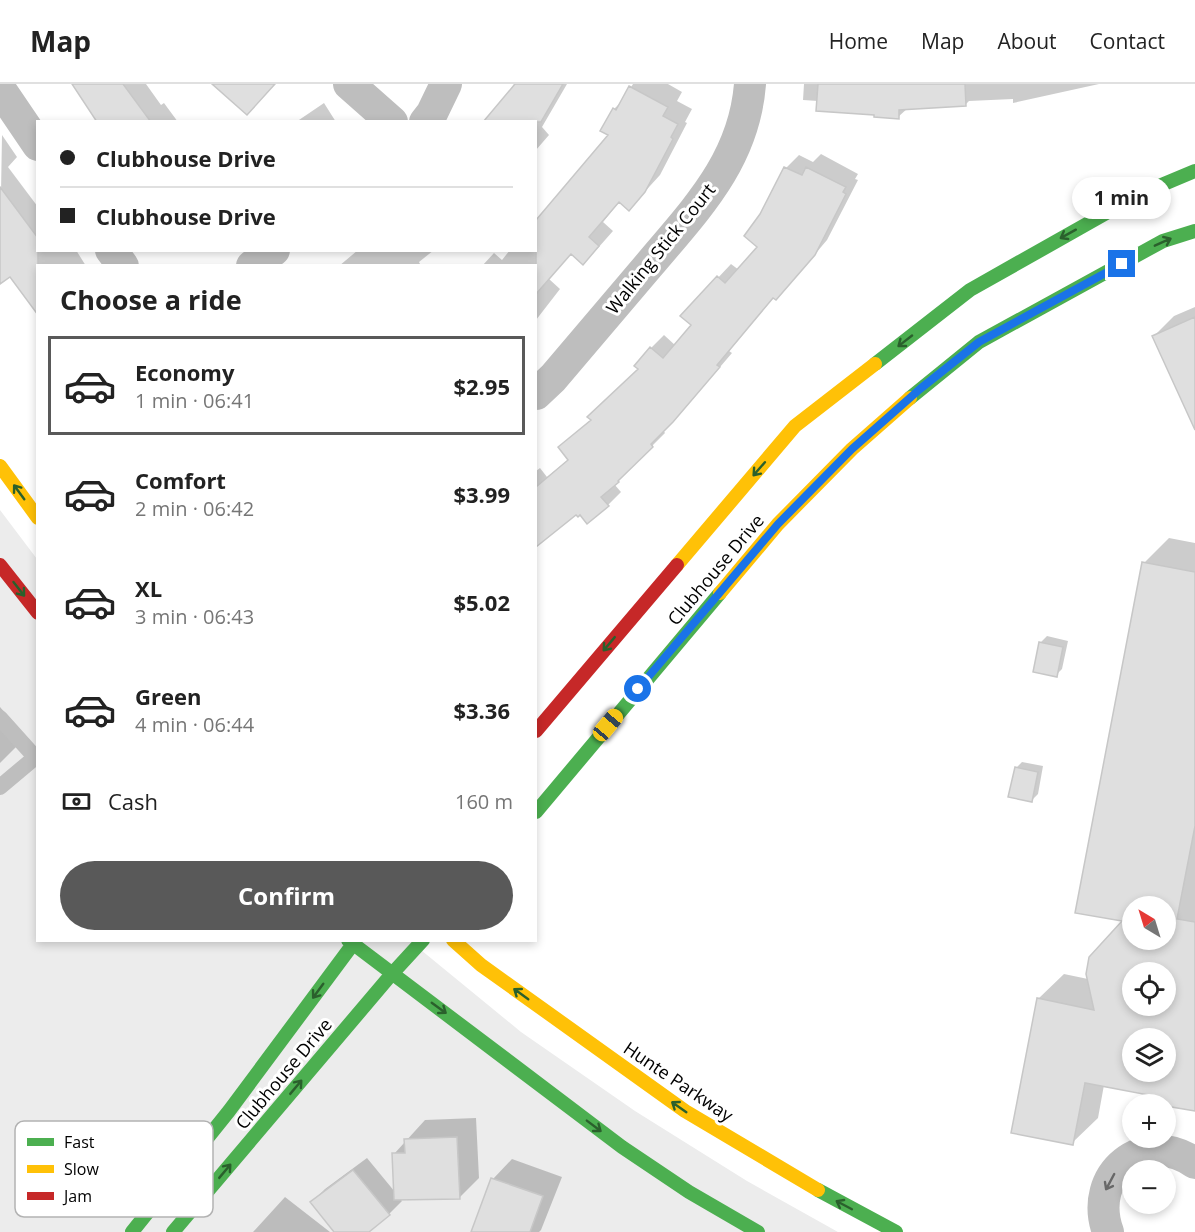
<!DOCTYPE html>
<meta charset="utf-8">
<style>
:root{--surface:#fff;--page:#f6f6f6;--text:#222;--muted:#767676;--line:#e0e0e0;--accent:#595959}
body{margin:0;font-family:"Open Sans",sans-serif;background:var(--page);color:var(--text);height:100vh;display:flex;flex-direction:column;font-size:22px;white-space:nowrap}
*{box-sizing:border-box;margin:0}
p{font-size:20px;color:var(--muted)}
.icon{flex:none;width:33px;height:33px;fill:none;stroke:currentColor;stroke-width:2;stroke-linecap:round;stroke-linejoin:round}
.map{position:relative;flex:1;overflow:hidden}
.details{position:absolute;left:36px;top:180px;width:501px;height:678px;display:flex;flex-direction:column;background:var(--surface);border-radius:0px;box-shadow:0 3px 9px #0003}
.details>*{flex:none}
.top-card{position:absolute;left:36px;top:36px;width:501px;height:132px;border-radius:0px;box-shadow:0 3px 9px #0003;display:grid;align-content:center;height:132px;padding:0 24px;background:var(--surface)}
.needle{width:39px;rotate:322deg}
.controls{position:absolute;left:1122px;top:812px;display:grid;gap:12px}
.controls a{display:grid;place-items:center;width:54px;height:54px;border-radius:50%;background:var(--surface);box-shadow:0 3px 9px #0003;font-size:30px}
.end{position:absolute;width:27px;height:27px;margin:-14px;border:8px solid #1a73e8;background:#fff;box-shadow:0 0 0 3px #fff}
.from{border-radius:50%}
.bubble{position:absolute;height:42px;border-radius:21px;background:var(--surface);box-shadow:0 3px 9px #0003;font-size:20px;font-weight:700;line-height:42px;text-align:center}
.car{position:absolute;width:18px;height:36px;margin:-18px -9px;border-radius:8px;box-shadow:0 0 4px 2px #0007;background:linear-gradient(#f5c518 24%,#345 0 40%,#f5c518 0 76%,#345 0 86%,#f5c518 0)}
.top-card b{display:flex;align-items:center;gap:21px;height:57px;font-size:22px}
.top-card b+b{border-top:2px solid var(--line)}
.top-card i{width:15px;height:15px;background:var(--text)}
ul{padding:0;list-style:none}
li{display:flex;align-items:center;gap:18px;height:99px;margin:0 12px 9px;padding:0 12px;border:3px solid transparent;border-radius:0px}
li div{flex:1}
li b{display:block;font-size:22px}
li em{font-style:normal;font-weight:700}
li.active{border-color:var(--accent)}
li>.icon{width:54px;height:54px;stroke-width:1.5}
h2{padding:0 24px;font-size:27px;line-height:72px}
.pay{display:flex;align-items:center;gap:15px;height:66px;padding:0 24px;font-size:22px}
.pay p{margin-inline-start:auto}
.action{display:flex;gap:12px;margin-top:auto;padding:12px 24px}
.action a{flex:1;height:69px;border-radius:36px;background:var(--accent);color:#fff;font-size:24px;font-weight:700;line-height:69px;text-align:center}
header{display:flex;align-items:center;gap:36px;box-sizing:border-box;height:84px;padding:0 30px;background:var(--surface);border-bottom:2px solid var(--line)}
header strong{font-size:28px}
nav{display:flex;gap:33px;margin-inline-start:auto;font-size:21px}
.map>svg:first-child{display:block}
.green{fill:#ececec}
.shadow{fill:#0003;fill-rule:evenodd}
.building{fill:#dfdfdf;stroke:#c7c7c7;stroke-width:1.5;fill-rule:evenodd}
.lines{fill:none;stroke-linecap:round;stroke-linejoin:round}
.lane{stroke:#bebebe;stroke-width:16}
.street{stroke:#bebebe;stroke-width:32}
.fast{stroke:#4caf50;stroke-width:14}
.slow{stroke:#ffc107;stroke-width:14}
.jam{stroke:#c62828;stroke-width:14}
.oneway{stroke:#2a602c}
.oneway2{stroke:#686868}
.route{stroke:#1a73e8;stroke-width:8}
.labels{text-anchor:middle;stroke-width:6;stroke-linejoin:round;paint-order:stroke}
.street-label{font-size:18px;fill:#000;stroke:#fff}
.key{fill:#fff;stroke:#b2b2b2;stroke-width:1.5}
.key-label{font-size:16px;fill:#000}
</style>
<header>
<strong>Map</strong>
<nav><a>Home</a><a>Map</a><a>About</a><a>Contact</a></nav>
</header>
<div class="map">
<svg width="1195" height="1148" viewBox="0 0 1195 1148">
<rect width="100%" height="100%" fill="#fff"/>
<path class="green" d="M 0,426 L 37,475 L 38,856 L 410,857 L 521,948 L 635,1027 L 747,1097 L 838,1148 L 0,1148 Z"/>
<path class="shadow" d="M 74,0 L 146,0 L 161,21 L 164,19 L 178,38 L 114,38 Z
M 514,0 L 567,0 L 542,43 L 549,51 L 536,66 L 536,38 L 507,12 Z
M 633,0 L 668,0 L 682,8 L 677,17 L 692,25 L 685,38 L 687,39 L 660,91 L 629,125 L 620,117 L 603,138 L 613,147 L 598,164 L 583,179 L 572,168 L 549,195 L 560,205 L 536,236 L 536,182 L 482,182 L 494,169 L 502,176 L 510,166 L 536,166 L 536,137 L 610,50 L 614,25 L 623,16 Z
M 804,0 L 1099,0 L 1013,19 L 1013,15 L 969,17 L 966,20 L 908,24 L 898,33 L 818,17 L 803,16 Z
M 324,19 L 336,38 L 296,38 Z
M 2,51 L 17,73 L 8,83 L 38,123 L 38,166 L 76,166 L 86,182 L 38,182 L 0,165 Z
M 821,70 L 858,90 L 855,95 L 858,96 L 827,156 L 789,201 L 776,214 L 774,213 L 729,267 L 732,269 L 686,323 L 663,346 L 665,349 L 614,400 L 621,408 L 608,421 L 580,429 L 576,429 L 536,461 L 536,387 L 540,384 L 547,393 L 569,375 L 560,363 L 592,335 L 640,285 L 651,264 L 664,251 L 676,262 L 693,241 L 682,232 L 731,180 L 739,186 L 759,163 L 761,131 L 786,84 L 799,71 L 813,78 Z
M 358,166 L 434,166 L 419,178 L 421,182 L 339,182 Z
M 1195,223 L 1195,342 L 1154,252 L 1174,232 Z
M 1169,454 L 1195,459 L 1195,1026 L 1154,1018 L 1156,1010 L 1104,1001 L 1098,1034 L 1072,1059 L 1038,915 L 1064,890 L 1088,895 L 1125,836 L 1144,479 ZM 1132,822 L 1166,822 L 1166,855 L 1132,855 ZM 1132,888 L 1166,888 L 1166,921 L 1132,921 ZM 1132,954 L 1166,954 L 1166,987 L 1132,987 Z
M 1047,552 L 1068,557 L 1062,585 L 1056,591 L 1041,558 Z
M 0,623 L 26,653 L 0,679 Z
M 1022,678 L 1043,682 L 1038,710 L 1032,716 L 1016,684 Z
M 476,1034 L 479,1094 L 459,1114 L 400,1115 L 402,1117 L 389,1130 L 366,1148 L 336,1148 L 312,1118 L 325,1105 L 367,1074 L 395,1108 L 394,1070 L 425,1036 Z
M 512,1075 L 562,1093 L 541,1146 L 539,1148 L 475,1148 L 493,1095 Z
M 285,1113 L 330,1148 L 253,1148 Z"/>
<path class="building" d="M 72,0 L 123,0 L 151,38 L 97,38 Z
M 212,0 L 275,0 L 247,31 Z
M 515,0 L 563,0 L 541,38 L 483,38 Z
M 818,0 L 965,0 L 966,22 L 899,26 L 899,35 L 874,33 L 874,31 L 816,27 Z
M 629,2 L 668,23 L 663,32 L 678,40 L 671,53 L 673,55 L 645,108 L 629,127 L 619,118 L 589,153 L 599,162 L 583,181 L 571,170 L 536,210 L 536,136 L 608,51 L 600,47 L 613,24 L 616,26 Z
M 784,83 L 802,91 L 806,83 L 846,103 L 843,108 L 846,110 L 815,171 L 776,216 L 773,214 L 717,281 L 720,283 L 673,338 L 651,360 L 653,363 L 618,397 L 619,398 L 601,413 L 609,422 L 587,440 L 580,431 L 578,433 L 576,431 L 536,463 L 536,403 L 568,376 L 558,363 L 591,336 L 587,333 L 638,285 L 634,282 L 650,263 L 663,274 L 691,241 L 680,232 L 717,192 L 725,199 L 757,163 L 744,152 L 760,130 Z
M 0,103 L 38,154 L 38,231 L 10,193 L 0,200 Z
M 1195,233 L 1195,346 L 1152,252 Z
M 1142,478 L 1195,488 L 1195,742 L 1177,835 L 1195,838 L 1195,1027 L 1166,1022 L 1166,1020 L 1153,1019 L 1154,1012 L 1085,999 L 1073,1061 L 1011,1049 L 1037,914 L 1094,926 L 1086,890 L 1089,873 L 1122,837 L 1075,829 ZM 1132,822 L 1166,822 L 1166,855 L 1132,855 ZM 1132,888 L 1166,888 L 1166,921 L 1132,921 ZM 1132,954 L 1166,954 L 1166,987 L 1132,987 Z
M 1039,558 L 1063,563 L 1057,593 L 1033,588 Z
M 1015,683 L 1038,688 L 1032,718 L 1008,713 Z
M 457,1053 L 460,1115 L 394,1116 L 392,1069 L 405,1069 L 404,1055 Z
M 353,1086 L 390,1131 L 369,1148 L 334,1148 L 310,1118 Z
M 491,1094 L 543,1112 L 530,1148 L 471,1148 Z"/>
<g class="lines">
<path class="lane" d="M 0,634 L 35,673
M 0,703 L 38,671"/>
<path class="street" d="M 349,0 L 392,38
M 0,5 L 38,61
M 425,38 L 432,29 L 446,0
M 111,166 L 123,182
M 252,182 L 274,166
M 536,310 L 553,294 C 585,256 617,219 649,181 C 696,125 744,77 750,0
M 1108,1148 C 1087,1090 1144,1044 1195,1079"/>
<path class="fast" d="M 875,280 L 970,206 L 1140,110 L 1195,87
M 910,314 L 979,258 L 1163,157 L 1195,147
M 536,728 L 720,509
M 348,856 L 622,1063 L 689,1108 L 758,1148
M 818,1106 L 896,1148
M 132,1148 L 229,1027 L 356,856
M 173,1148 L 390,892 L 423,856"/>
<path class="slow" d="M 0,382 L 38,434
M 677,481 L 795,342 L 875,280
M 720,509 L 778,440 L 852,365 L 910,314
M 453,856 L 481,881 L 685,1027 L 818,1106"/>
<path class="jam" d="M 0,481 L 38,529
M 536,647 L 677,481"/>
</g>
<defs><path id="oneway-shaft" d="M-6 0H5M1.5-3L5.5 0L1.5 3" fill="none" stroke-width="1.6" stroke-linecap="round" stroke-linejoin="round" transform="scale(1.5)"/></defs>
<g class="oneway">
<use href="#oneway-shaft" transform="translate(1068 150) rotate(151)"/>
<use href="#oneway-shaft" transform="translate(1163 158) rotate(-24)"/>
<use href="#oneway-shaft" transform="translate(905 257) rotate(142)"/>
<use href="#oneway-shaft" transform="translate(759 385) rotate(131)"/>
<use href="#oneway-shaft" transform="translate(19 408) rotate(-126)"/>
<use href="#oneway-shaft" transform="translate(19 505) rotate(52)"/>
<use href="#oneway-shaft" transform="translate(609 560) rotate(130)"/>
<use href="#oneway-shaft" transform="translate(318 907) rotate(126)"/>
<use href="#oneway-shaft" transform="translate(521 910) rotate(-144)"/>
<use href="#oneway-shaft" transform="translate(439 924) rotate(36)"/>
<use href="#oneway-shaft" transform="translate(296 1003) rotate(-50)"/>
<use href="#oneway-shaft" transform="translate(679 1023) rotate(-145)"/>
<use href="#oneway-shaft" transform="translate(594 1042) rotate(37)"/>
<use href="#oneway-shaft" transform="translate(225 1087) rotate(-50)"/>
<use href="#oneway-shaft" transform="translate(844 1121) rotate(-152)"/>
</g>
<use class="oneway2" href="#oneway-shaft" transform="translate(1110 1098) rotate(118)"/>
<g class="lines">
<path class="route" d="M 638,605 L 778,440 L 852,365 L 920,305 L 979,258 L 1122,180"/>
</g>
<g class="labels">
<g class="street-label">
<text transform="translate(661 165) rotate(-51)" y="6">Walking Stick Court</text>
<text transform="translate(716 486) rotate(-50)" y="6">Clubhouse Drive</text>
<text transform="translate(284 990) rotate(-50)" y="6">Clubhouse Drive</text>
<text transform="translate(678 998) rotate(34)" y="6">Hunte Parkway</text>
</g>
</g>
<rect x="15" y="1037" width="198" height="96" rx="9" class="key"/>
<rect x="27" y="1054" width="27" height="8" fill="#4caf50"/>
<rect x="27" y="1081" width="27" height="8" fill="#ffc107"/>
<rect x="27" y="1108" width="27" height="8" fill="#c62828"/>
<g class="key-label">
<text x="64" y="1064">Fast</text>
<text x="64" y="1091">Slow</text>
<text x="64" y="1118">Jam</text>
</g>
</svg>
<div class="controls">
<a><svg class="needle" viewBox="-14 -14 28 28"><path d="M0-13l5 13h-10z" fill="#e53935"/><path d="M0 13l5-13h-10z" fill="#767676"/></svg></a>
<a><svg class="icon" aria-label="locate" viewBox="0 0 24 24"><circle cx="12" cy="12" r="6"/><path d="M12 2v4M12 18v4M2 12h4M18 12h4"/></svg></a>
<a><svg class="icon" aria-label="layers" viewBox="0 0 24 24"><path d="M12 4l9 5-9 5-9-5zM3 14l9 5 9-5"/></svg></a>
<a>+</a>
<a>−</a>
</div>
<i class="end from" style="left:638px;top:605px"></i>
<i class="end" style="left:1122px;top:180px"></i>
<div class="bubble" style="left:1072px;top:93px;width:99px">1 min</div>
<i class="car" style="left:608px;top:641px;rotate:40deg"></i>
<div class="top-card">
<b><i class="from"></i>Clubhouse Drive</b>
<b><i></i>Clubhouse Drive</b>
</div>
<section class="details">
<h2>Choose a ride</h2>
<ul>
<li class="active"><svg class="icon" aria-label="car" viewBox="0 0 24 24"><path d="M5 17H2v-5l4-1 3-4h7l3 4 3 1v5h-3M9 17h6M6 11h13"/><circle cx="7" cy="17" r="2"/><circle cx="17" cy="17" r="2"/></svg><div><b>Economy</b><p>1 min · 06:41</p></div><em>$2.95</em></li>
<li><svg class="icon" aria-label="car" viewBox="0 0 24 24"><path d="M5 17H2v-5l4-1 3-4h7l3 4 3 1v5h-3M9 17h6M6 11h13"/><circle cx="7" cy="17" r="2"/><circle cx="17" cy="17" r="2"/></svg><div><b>Comfort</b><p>2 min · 06:42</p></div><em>$3.99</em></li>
<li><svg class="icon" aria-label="car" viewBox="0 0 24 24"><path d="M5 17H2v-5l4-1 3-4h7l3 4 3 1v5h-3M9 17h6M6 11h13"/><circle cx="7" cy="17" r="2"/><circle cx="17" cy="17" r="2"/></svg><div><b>XL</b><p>3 min · 06:43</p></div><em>$5.02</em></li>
<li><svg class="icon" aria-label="car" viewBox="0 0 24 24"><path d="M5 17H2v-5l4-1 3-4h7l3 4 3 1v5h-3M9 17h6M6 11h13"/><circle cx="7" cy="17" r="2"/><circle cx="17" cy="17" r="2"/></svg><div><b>Green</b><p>4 min · 06:44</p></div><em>$3.36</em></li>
</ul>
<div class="pay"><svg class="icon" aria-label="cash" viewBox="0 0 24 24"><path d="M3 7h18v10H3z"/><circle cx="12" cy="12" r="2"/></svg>Cash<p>160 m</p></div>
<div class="action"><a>Confirm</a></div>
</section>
</div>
